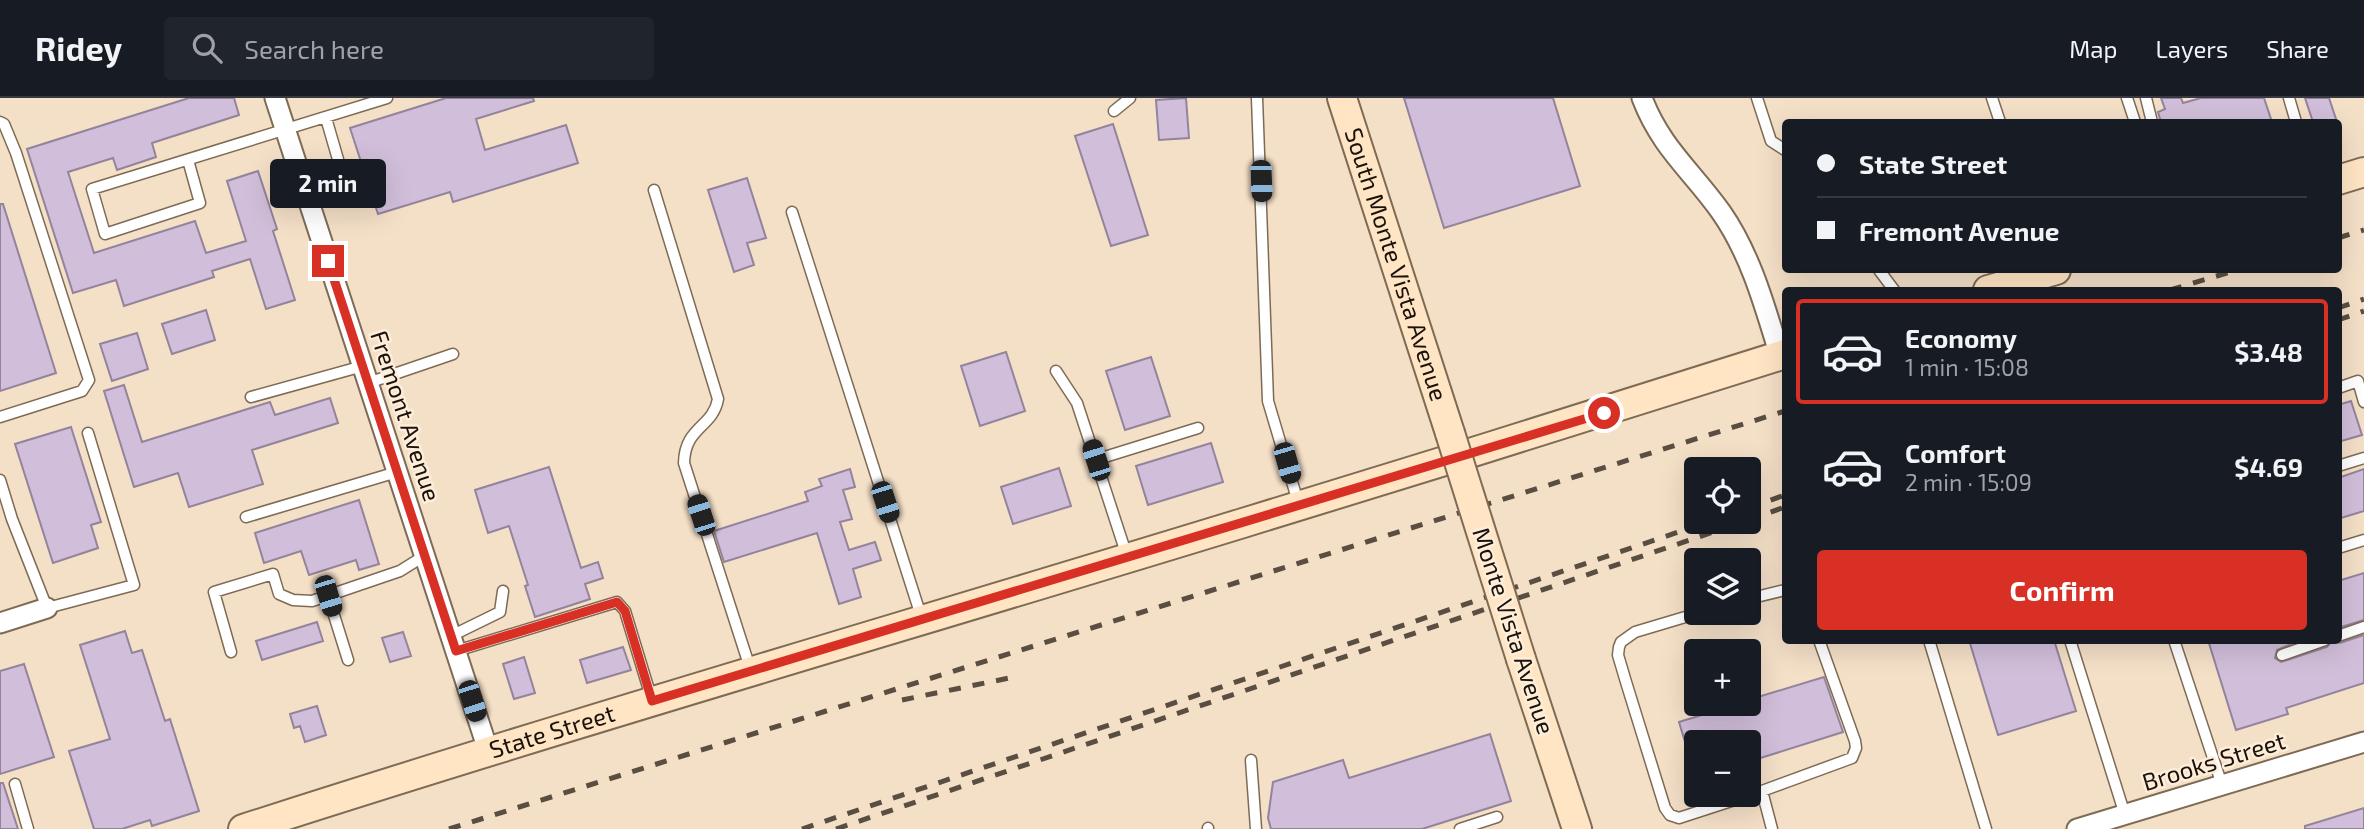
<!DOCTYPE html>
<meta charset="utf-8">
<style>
:root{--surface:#171b24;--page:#20242c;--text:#f1f3f6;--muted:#9ea1a6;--line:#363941;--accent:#d93025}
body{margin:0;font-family:"Exo 2",sans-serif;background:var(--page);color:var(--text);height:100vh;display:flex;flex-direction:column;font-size:26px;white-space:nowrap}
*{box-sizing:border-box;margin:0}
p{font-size:23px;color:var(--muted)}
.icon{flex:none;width:38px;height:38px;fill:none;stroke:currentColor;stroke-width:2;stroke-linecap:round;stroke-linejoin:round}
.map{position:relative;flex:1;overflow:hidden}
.details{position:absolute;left:1782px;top:189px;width:560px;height:357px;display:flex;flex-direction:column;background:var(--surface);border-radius:7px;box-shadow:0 7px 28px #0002}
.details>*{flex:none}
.hud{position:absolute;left:1782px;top:21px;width:560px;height:154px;border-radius:7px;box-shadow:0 7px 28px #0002;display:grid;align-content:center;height:154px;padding:0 35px;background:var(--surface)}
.buttons{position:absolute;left:1684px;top:359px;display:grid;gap:14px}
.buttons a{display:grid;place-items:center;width:77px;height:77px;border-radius:7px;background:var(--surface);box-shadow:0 7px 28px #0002;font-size:35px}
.end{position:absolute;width:32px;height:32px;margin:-16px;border:9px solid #d93025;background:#fff;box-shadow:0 0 0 4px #fff}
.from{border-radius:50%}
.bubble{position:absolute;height:49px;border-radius:7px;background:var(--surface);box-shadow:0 7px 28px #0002;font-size:23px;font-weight:700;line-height:49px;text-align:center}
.car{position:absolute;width:21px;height:42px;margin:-21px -10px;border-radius:9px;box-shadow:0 0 5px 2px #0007;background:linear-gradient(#222 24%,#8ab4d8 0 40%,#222 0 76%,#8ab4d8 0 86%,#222 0)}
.hud b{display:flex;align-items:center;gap:24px;height:66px;font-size:26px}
.hud b+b{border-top:2px solid var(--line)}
.hud i{width:18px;height:18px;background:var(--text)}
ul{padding:12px 0 0;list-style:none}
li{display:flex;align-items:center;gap:21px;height:105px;margin:0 14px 10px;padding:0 21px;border:4px solid transparent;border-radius:7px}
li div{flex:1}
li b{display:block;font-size:26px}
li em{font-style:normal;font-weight:700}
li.selected{border-color:var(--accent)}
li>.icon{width:63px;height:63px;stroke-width:1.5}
.action{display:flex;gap:14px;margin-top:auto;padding:14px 35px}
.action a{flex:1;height:80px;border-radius:7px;background:var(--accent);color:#fff;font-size:28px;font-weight:700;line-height:80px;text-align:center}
header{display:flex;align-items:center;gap:42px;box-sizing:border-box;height:98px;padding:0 35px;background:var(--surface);border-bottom:2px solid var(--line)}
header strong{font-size:33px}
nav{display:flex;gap:38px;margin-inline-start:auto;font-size:24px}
.search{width:490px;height:63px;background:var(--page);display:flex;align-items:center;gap:18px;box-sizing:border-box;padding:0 24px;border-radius:7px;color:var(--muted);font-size:26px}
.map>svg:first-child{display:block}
.building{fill:#d1beda;stroke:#93839b;stroke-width:2}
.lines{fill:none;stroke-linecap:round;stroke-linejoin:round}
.lane-casing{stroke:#7e6b55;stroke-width:13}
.street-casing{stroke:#7e6b55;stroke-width:23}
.secondary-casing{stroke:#7e6b55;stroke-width:32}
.lane{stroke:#fff;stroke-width:10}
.street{stroke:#fff;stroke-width:19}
.secondary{stroke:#ffe5c4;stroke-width:28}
.rail{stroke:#594e41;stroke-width:5;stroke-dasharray:12 12;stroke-linecap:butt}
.secondary-bridge-casing{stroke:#7e6b55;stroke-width:32;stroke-linecap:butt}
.secondary-bridge{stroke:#ffe5c4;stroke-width:28}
.route{stroke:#d93025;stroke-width:9}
.labels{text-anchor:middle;stroke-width:5;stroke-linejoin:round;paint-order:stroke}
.street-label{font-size:24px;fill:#19120a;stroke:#feedd9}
</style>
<header>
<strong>Ridey</strong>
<div class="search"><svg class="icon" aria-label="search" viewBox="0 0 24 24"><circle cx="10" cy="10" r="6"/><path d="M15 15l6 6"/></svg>Search here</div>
<nav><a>Map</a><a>Layers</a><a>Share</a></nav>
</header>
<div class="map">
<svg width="2364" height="731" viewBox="0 0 2364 731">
<rect width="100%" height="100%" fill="#f4dfc7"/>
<path class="building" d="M 189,0 L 234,0 L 239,17 L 152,45 L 156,59 L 117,72 L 113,60 L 68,74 L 94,155 L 195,123 L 206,155 L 246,143 L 227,83 L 258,73 L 277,131 L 273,133 L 295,202 L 266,211 L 250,161 L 212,173 L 214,179 L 124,208 L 116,182 L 73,195 L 27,51 Z
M 446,0 L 533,0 L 534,3 L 476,21 L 485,52 L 566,27 L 578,65 L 453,104 L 450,94 L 378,116 L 350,30 Z
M 1186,0 L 1189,40 L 1159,42 L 1156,2 Z
M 1404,0 L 1553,0 L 1580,88 L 1444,130 Z
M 2161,0 L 2181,0 L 2183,5 L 2201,0 L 2264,0 L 2272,24 L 2161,24 L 2158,14 L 2165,11 Z
M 2305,0 L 2329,0 L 2337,24 L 2313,24 Z
M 1113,26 L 1148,137 L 1111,148 L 1075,38 Z
M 747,80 L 766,140 L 747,145 L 754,167 L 734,174 L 708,92 Z
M 0,106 L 3,106 L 56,275 L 0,293 Z
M 206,212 L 215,242 L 172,256 L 162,226 Z
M 137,235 L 148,271 L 112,283 L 100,246 Z
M 1006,254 L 1025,313 L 980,328 L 961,268 Z
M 1151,259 L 1170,318 L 1125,332 L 1106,273 Z
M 124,287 L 142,344 L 270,304 L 275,317 L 330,300 L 338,325 L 252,352 L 263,386 L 189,409 L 178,375 L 134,389 L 104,293 Z
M 2351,303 L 2362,337 L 2338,344 L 2338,307 Z
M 71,329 L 101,424 L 91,427 L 98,450 L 53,465 L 15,346 Z
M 1211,345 L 1223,384 L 1148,407 L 1136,368 Z
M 549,369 L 581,470 L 598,464 L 603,480 L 585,486 L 590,501 L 535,519 L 525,488 L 528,487 L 509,428 L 488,435 L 475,392 Z
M 1059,370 L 1071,408 L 1013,426 L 1001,389 Z
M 850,371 L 855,389 L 843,392 L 852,421 L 840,424 L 849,452 L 875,444 L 881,462 L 853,471 L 861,499 L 839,506 L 817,435 L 724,464 L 714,433 L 808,403 L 805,394 L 822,388 L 819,381 Z
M 2364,371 L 2364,413 L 2338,421 L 2338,380 Z
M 359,402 L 379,466 L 359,472 L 356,462 L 309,477 L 301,453 L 264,465 L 255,435 Z
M 2364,475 L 2364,522 L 2338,530 L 2338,483 Z
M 317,524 L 323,543 L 262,562 L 256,543 Z
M 125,533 L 132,555 L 142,552 L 165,623 L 170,621 L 199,713 L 152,728 L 150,722 L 122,731 L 94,731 L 69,653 L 110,641 L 80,547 Z
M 403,534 L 411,558 L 390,564 L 382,540 Z
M 2364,537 L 2364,585 L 2286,610 L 2288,616 L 2236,632 L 2208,542 L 2301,542 L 2277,552 L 2275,560 L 2281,564 L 2327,549 L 2332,543 L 2340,545 Z
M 1969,542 L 2054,542 L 2076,613 L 1998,637 Z
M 623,549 L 631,572 L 587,585 L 580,562 Z
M 524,559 L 535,595 L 514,601 L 503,566 Z
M 24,566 L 54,659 L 0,676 L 0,573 Z
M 1824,579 L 1843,634 L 1748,664 L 1748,644 L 1685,644 L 1679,624 L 1738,606 L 1748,606 L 1748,602 Z
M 317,608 L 326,637 L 305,644 L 300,628 L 294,630 L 290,616 Z
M 1490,636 L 1511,703 L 1422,731 L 1271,731 L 1268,720 L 1273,684 L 1343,662 L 1349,680 Z
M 0,685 L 3,685 L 18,731 L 0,731 Z
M 2364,710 L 2364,731 L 2305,731 L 2305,728 Z"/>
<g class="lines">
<defs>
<path id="lane" d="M 1257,0 L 1268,303 L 1298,404
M 1757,0 L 1771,43 L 1785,52
M 1992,0 L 2000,24
M 2127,0 L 2135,24
M 2146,0 L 2152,24
M 2289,0 L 2296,24
M 1114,13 L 1130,0
M 326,20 L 346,89
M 0,24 L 4,26 L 16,55 L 89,282 L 82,293 L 0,319
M 188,62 L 200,105 L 105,136 L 92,91 L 387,0
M 654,92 L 718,301 C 713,330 685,328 684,365 L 751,573
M 792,114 L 922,521
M 1879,172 L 1894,192
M 1056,273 L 1077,305 L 1127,458
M 368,285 L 453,256
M 2338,290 L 2358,283 L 2364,304
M 251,299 L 363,268
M 1095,362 L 1198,330
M 2338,368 L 2364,360
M 0,382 L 12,421 L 47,510 L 134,487 L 88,335
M 246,419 L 397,374
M 2338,450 L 2364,442
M 328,498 L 348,562
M 1748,501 L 1785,492
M 1702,514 L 1635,534 L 1621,544 L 1619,549 L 1618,557 L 1626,584 L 1665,710 L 1670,717 L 1679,720 L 1762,693 L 1852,660 L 1856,650 L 1855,643 L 1819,542
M 451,538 L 500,514 L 503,493
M 2338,538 L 2364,529
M 1929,542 L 1986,731
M 2070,542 L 2125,717
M 2174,542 L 2222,687
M 456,553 L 617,504 L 625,513 L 652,602
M 231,554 L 214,494 L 273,476 L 279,496 L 293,502 L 312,503 L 400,473 L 424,458
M 2282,557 L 2325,542
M 1251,662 L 1256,731
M 15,686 L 28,731
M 1762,693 L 1772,731
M 1208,730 L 1208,731
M 1460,731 L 1497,719"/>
<path id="street" d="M 275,0 L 488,652
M 1642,0 C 1661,50 1692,73 1721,114 C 1751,157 1765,209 1780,258
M 0,525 L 47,510
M 2077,731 L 2364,644"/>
<g id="secondary">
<path id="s1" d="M 1342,0 L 1450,335"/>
<path d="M 2338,82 L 2364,74"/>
<path d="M 1988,192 L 2056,172"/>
<path d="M 1521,561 L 1577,731"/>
<path id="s2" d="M 243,731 C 575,624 910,527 1243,425 C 1424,370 1605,313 1785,256"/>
</g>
</defs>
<use href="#lane" class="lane-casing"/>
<use href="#street" class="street-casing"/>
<use href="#secondary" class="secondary-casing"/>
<use href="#lane" class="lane"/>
<use href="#street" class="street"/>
<use href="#secondary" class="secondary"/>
<path class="rail" d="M 2338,140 L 2364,132
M 2170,192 L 2237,172
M 2338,210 L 2364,201
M 2338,222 L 2364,213
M 1748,410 L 1785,397
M 1748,422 L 1785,409
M 902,602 L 1014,579
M 449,731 L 1785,313
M 802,731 L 1708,424
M 836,731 L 1743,424"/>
<defs>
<path id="secondary-bridge" d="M 1450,335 L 1521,561"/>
</defs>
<use href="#secondary-bridge" class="secondary-bridge-casing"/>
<use href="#secondary-bridge" class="secondary-bridge"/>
</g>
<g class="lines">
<path class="route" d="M 328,163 L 456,553 L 617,504 L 625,513 L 652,603 L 1604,315"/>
</g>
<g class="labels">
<g class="street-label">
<text dy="8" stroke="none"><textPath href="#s1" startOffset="175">South Monte Vista Avenue</textPath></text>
<text transform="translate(405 318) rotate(72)" y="8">Fremont Avenue</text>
<text transform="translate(1513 533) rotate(72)" y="8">Monte Vista Avenue</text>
<text dy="8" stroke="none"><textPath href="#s2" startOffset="324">State Street</textPath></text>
<text transform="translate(2214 664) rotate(-17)" y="8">Brooks Street</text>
</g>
</g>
</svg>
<div class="buttons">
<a><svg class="icon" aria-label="locate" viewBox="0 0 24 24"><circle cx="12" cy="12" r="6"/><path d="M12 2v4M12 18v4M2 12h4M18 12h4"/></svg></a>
<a><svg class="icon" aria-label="layers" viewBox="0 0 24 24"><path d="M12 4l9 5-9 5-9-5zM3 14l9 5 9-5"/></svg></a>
<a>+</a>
<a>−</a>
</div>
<i class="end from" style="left:1604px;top:315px"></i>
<i class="end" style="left:328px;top:163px"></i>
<div class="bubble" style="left:270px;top:61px;width:116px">2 min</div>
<i class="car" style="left:1261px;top:83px;rotate:178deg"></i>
<i class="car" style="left:1096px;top:362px;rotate:342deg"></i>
<i class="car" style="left:1287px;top:365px;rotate:164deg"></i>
<i class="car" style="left:885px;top:404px;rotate:162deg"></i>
<i class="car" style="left:701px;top:417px;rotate:342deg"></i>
<i class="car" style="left:328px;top:498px;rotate:163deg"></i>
<i class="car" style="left:472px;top:603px;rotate:162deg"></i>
<div class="hud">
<b><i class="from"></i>State Street</b>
<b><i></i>Fremont Avenue</b>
</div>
<section class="details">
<ul>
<li class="selected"><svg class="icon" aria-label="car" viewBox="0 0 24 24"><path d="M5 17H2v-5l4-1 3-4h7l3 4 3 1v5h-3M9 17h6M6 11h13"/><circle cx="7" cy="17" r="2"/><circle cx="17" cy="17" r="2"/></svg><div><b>Economy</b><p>1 min · 15:08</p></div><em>$3.48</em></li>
<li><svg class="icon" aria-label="car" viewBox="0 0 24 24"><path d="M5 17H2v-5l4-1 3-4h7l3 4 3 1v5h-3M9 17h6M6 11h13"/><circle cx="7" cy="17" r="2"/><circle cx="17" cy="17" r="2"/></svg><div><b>Comfort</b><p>2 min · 15:09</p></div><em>$4.69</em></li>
</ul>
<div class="action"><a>Confirm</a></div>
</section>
</div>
